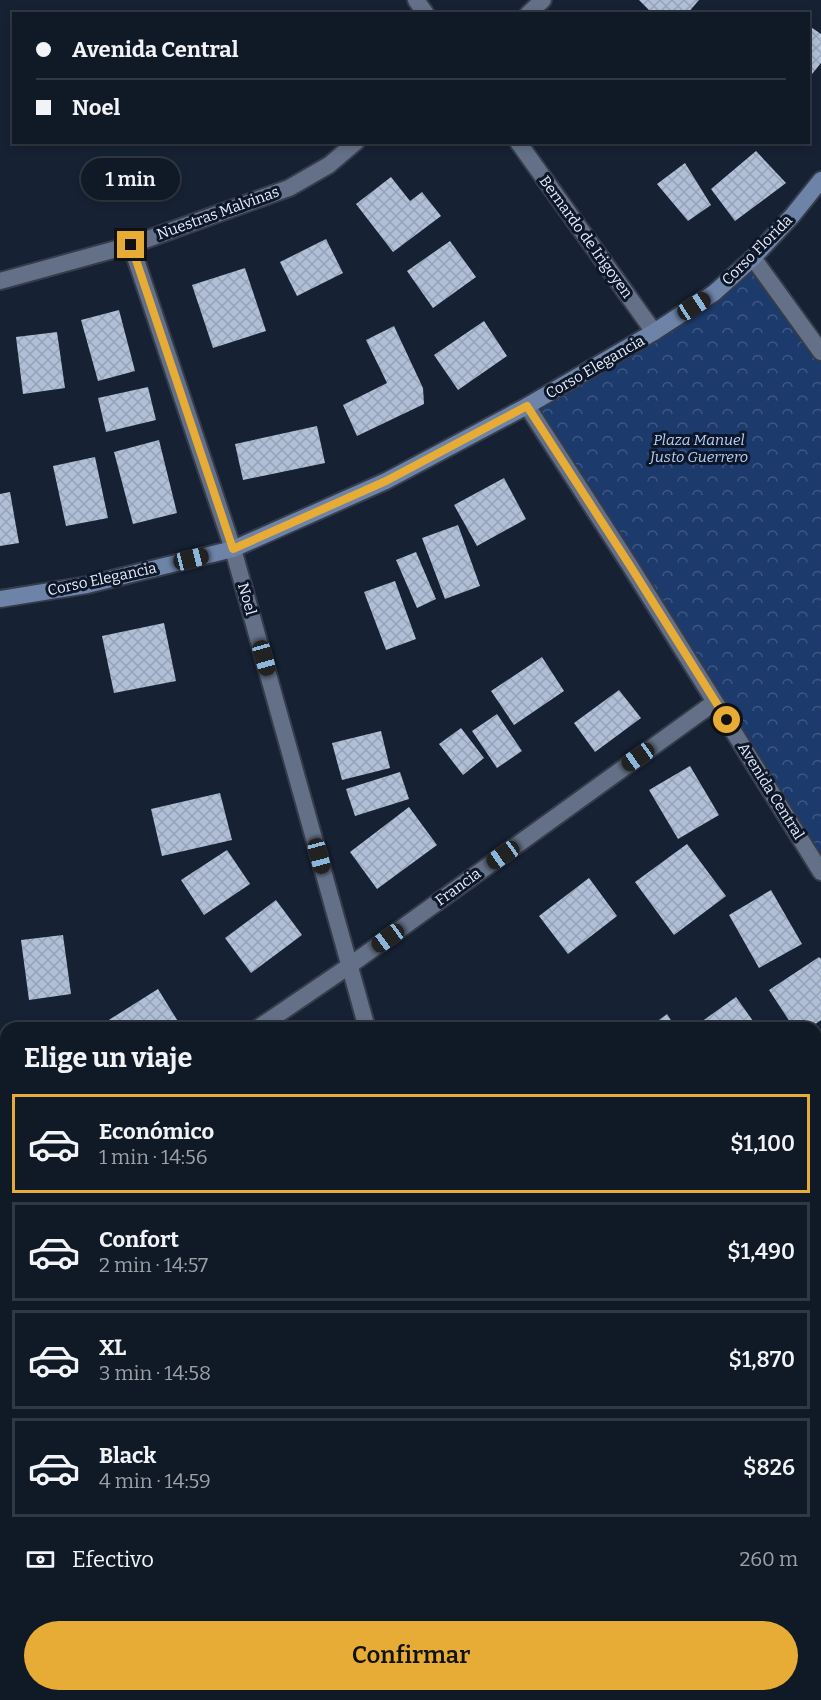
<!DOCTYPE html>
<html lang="es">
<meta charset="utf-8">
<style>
:root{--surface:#101926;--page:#19222e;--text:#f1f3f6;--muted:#9ca0a7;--line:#303843;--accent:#e7ac36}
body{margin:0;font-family:Bitter,serif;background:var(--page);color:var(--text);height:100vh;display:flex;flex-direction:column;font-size:22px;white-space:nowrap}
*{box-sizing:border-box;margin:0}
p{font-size:20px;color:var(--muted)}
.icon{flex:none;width:33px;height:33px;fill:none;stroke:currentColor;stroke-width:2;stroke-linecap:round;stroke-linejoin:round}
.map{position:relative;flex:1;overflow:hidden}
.sheet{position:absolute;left:0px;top:1022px;width:822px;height:680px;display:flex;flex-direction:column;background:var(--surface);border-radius:18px 18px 0 0;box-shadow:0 3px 9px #0003,0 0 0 2px var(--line)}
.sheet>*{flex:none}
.hud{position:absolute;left:12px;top:12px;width:798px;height:132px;border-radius:0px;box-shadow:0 3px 9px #0003,0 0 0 2px var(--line);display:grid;align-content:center;height:132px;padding:0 24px;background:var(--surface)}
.end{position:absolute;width:27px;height:27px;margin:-14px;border:8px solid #e7ac36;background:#111;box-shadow:0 0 0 3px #111}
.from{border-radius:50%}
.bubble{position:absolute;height:42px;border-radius:21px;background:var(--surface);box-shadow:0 3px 9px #0003,0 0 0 2px var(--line);font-size:20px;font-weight:600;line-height:42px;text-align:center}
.car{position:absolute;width:18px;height:36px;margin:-18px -9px;border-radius:8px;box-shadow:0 0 4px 2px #0007;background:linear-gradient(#222 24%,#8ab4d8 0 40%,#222 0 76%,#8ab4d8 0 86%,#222 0)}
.hud b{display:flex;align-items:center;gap:21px;height:57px;font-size:22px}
.hud b+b{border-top:2px solid var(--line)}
.hud i{width:15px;height:15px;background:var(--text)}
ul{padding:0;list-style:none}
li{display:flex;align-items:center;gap:18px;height:99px;margin:0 12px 9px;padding:0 12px;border:3px solid var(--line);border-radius:0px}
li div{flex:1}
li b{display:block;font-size:22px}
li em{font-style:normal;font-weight:600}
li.current{border-color:var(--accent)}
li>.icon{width:54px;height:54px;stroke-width:1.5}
h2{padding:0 24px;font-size:27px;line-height:72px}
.pay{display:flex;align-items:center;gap:15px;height:66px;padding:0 24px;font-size:22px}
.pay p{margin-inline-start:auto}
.button{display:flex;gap:12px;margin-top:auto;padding:12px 24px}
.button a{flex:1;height:69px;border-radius:36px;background:var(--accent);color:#111;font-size:24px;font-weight:600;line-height:69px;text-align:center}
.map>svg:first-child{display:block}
.forest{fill:url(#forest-crowns)}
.park{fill:url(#park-crowns)}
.building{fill:url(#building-cross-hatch)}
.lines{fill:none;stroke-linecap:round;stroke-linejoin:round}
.minor-casing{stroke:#353c4c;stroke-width:20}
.tertiary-casing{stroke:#353c4c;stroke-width:20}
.secondary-casing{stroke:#353c4c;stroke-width:20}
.minor{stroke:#637087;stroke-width:16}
.tertiary{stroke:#637087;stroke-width:16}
.secondary{stroke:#6d83a8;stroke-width:16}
.route{stroke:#e7ac36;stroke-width:8}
.labels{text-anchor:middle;stroke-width:6;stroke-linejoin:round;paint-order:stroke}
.street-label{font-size:15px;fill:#e6eefb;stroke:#0d1729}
.park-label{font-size:15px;font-style:italic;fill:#b7cef4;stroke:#0d1729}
</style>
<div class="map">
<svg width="821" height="1700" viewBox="0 0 821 1700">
<defs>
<pattern id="forest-crowns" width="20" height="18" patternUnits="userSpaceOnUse" patternTransform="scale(1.5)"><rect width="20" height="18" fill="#274e8f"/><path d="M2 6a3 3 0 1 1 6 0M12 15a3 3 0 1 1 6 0" fill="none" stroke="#4668a0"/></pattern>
<pattern id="park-crowns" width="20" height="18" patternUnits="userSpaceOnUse" patternTransform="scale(1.5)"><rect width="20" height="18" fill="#1c3a6c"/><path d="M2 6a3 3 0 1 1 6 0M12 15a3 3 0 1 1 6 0" fill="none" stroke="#3d5782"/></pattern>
<pattern id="building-cross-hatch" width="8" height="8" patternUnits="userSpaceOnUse" patternTransform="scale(1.5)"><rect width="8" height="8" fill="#b0bfd7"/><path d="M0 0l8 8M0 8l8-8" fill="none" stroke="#95a1b4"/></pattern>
</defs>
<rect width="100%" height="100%" fill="#162133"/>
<path class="forest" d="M 6,1669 L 6,1695 L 292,1695 L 293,1700 L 0,1700 L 0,1672 Z"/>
<path class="park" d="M 753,258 L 821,356 L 821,868 L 527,406 Z"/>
<path class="building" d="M 639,0 L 699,0 L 687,14 L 653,14 Z
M 808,25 L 821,34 L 821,63 L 808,79 Z
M 756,151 L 786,183 L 735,221 L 711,189 Z
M 685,163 L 711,205 L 688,221 L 657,184 Z
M 391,177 L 410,201 L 422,192 L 441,216 L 393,252 L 356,204 Z
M 326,239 L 343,273 L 297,296 L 280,262 Z
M 450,241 L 476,277 L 433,308 L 407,271 Z
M 245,268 L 266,331 L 213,348 L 192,285 Z
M 119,310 L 135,371 L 98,381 L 81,320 Z
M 484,321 L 507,356 L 458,390 L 434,355 Z
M 394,326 L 423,388 L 424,404 L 357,436 L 343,405 L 387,383 L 366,340 Z
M 57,332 L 65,388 L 23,394 L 16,337 Z
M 148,387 L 156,420 L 106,432 L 98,398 Z
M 317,426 L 325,463 L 243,480 L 235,444 Z
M 159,440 L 177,513 L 133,524 L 114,452 Z
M 95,457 L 108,518 L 66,526 L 53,466 Z
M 504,478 L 526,519 L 477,546 L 454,505 Z
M 10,492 L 19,543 L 0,546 L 0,494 Z
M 458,525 L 480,586 L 445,599 L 422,538 Z
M 416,552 L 436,599 L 417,608 L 396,560 Z
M 395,581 L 416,639 L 386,650 L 364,592 Z
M 164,623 L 176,681 L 114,693 L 102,636 Z
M 542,657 L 564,691 L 514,725 L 491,691 Z
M 619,690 L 641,718 L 595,752 L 574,723 Z
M 497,714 L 522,751 L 497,768 L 472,731 Z
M 461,728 L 484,758 L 463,775 L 439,744 Z
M 381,731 L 390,768 L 342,780 L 332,743 Z
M 690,766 L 719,815 L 678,839 L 649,790 Z
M 400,772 L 409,799 L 355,816 L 346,789 Z
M 220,793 L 232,840 L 162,856 L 151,809 Z
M 409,807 L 437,845 L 377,889 L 350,852 Z
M 687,844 L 726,896 L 674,935 L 635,882 Z
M 227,850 L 250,884 L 204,915 L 181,880 Z
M 589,878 L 617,916 L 568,954 L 539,916 Z
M 771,890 L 802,944 L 759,968 L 729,915 Z
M 276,900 L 302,935 L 251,973 L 225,938 Z
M 63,935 L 71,994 L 29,1000 L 21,940 Z
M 819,957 L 821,959 L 821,1020 L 810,1028 L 794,1028 L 769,990 Z
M 158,989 L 179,1023 L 173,1028 L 107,1028 L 104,1023 Z
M 736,997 L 758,1028 L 705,1028 L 701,1022 Z
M 667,1014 L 676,1028 L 648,1028 Z
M 816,1228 L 821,1236 L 821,1269 L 816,1273 Z
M 816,1544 L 821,1551 L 821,1608 L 816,1611 Z
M 112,1695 L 155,1695 L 156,1700 L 113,1700 Z
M 172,1695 L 207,1695 L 208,1700 L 173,1700 Z
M 337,1695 L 379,1695 L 380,1700 L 338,1700 Z"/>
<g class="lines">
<defs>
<path id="minor" d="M 528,14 L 543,0
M 131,245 L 233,549 L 367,1028
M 753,258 L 821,352
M 0,281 L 131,245 L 289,188 L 329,165 L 356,142
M 527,406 L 629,564 L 821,872
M 258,1028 L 349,966 L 715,702
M 816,1143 L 821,1139
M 0,1191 L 6,1188
M 0,1511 L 6,1516
M 0,1673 L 6,1670
M 816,1679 L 821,1676
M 35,1695 L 35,1700
M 292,1695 L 293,1700
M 566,1695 L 568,1700
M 785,1700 L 792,1695"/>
<path id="tertiary" d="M 416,0 L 426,14
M 518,142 L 654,332"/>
<path id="secondary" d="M 0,599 L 87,585 L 233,549 L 386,481 L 527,406 L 654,332 L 714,293 L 753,258 L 792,216 L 821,180"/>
</defs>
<use href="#minor" class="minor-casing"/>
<use href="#tertiary" class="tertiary-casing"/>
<use href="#secondary" class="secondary-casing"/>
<use href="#minor" class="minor"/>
<use href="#tertiary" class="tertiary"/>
<use href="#secondary" class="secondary"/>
</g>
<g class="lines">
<path class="route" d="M 131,245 L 233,549 L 386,481 L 527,406 L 629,564 L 727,720"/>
</g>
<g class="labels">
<g class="street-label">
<text transform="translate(218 213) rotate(-20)" y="5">Nuestras Malvinas</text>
<text transform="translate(586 237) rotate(54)" y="5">Bernardo de Irigoyen</text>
<text transform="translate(757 250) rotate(-45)" y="5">Corso Florida</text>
<text transform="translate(595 367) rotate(-30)" y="5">Corso Elegancia</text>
<text transform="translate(102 579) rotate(-12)" y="5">Corso Elegancia</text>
<text transform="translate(247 599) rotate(74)" y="5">Noel</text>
<text transform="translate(771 791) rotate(58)" y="5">Avenida Central</text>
<text transform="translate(458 887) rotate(-36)" y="5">Francia</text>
</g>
<g class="park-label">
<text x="699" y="445">Plaza Manuel<tspan x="699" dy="17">Justo Guerrero</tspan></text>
</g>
</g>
</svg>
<i class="end from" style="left:727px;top:720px"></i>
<i class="end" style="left:131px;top:245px"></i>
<div class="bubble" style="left:81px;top:158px;width:99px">1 min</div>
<i class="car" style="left:694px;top:306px;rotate:57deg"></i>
<i class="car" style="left:191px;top:559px;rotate:76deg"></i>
<i class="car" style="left:264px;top:658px;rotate:164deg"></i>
<i class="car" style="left:638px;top:757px;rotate:235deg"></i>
<i class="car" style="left:503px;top:855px;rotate:235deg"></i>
<i class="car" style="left:319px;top:856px;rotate:165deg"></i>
<i class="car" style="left:388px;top:938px;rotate:234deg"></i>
<div class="hud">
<b><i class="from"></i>Avenida Central</b>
<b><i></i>Noel</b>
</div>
<section class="sheet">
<h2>Elige un viaje</h2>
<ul>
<li class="current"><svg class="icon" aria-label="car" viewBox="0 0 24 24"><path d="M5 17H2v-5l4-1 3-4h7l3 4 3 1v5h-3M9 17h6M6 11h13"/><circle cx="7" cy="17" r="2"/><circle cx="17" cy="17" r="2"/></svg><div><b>Económico</b><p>1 min · 14:56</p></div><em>$1,100</em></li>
<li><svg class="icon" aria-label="car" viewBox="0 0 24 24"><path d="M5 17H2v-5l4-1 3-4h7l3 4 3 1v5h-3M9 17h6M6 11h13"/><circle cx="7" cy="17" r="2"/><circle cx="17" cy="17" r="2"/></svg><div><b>Confort</b><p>2 min · 14:57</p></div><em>$1,490</em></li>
<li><svg class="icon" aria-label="car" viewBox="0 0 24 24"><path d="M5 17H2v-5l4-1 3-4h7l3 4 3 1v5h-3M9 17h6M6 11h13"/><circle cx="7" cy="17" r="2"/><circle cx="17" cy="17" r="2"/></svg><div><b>XL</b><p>3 min · 14:58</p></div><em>$1,870</em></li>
<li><svg class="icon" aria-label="car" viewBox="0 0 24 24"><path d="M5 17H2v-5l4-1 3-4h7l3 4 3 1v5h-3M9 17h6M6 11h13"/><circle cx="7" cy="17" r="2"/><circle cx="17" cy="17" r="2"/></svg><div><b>Black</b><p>4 min · 14:59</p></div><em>$826</em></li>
</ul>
<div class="pay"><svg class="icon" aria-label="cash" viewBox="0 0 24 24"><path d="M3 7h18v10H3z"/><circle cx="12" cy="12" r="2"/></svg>Efectivo<p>260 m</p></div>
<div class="button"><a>Confirmar</a></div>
</section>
</div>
